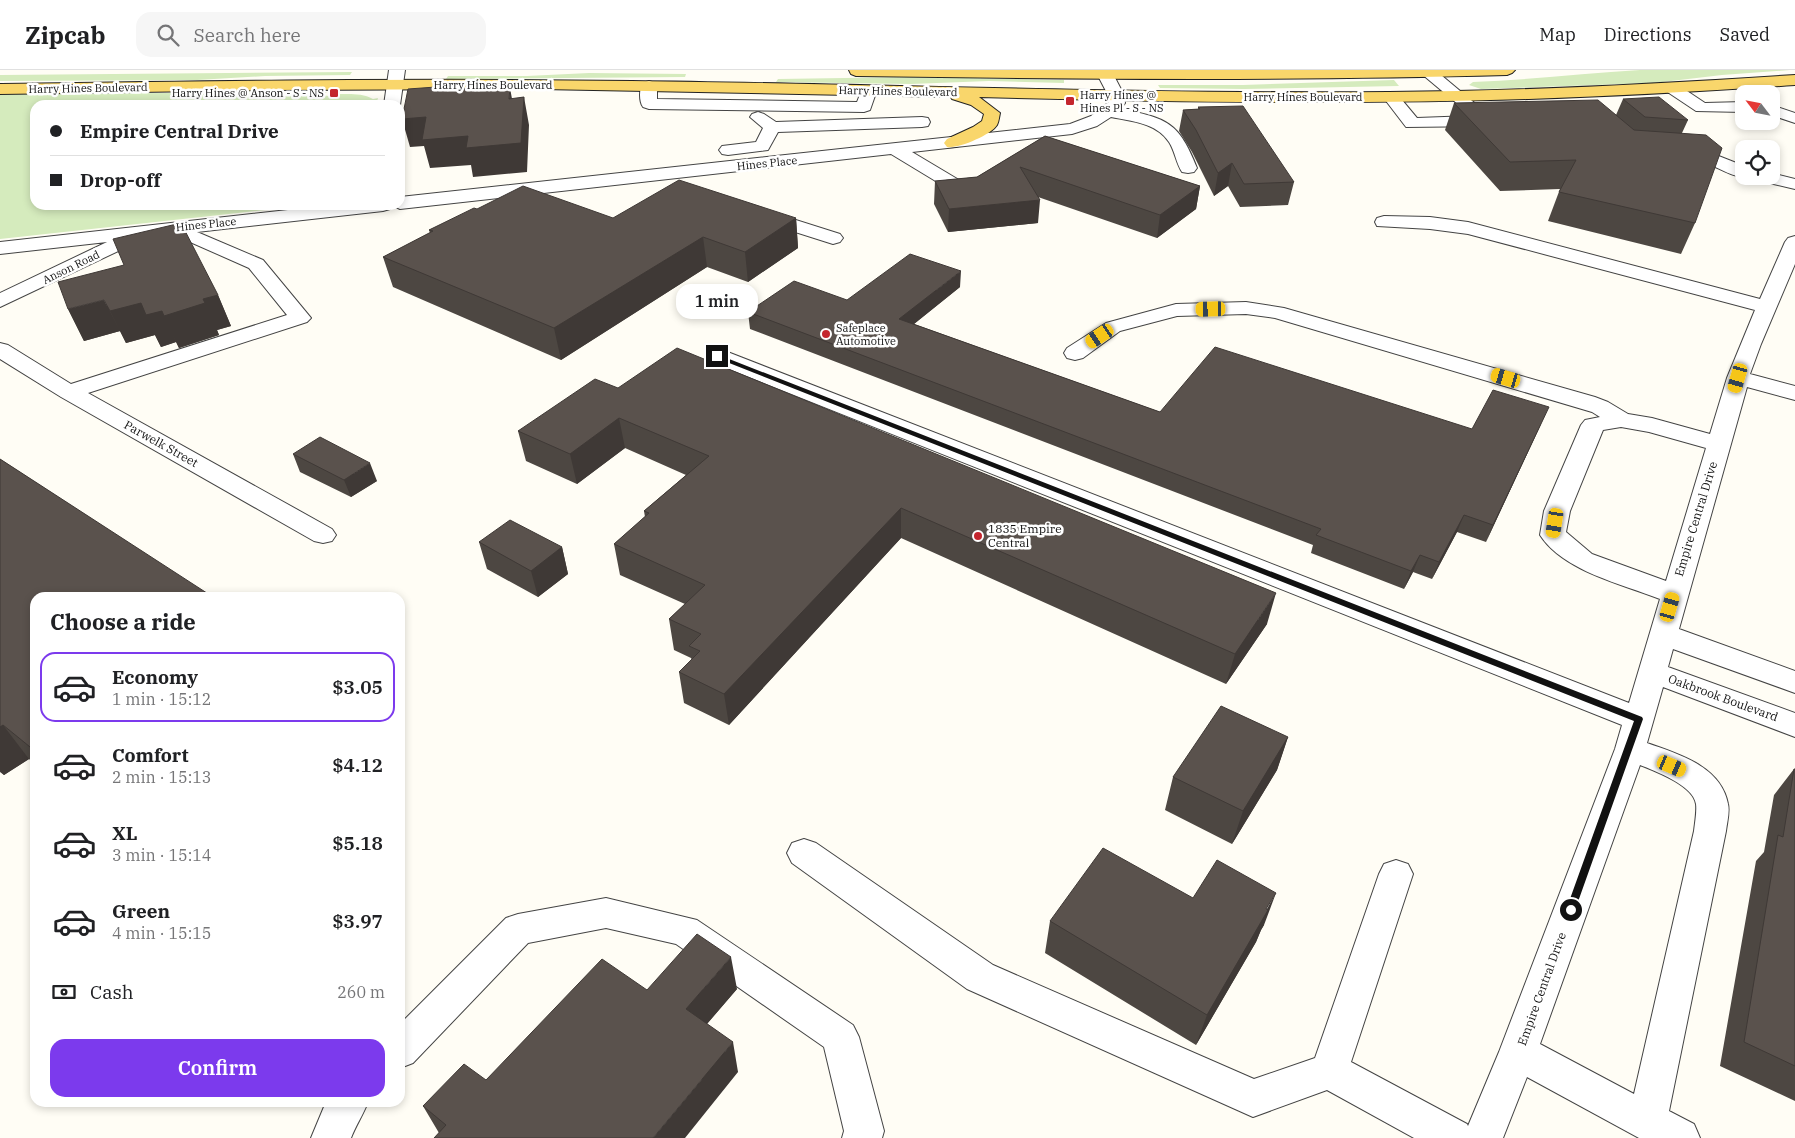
<!DOCTYPE html>
<meta charset="utf-8">
<style>
:root{--surface:#fff;--page:#f6f6f6;--text:#202124;--muted:#757577;--line:#e0e0e0;--accent:#7c3aed}
body{margin:0;font-family:"IBM Plex Serif",serif;background:var(--page);color:var(--text);height:100vh;display:flex;flex-direction:column;font-size:19px;white-space:nowrap}
*{box-sizing:border-box;margin:0}
p{font-size:16px;color:var(--muted)}
.icon{flex:none;width:28px;height:28px;fill:none;stroke:currentColor;stroke-width:2;stroke-linecap:round;stroke-linejoin:round}
.map{position:relative;flex:1;overflow:hidden}
.side{position:absolute;left:30px;top:522px;width:375px;height:515px;display:flex;flex-direction:column;background:var(--surface);border-radius:15px;box-shadow:0 2px 8px #0003}
.side>*{flex:none}
.top-card{position:absolute;left:30px;top:30px;width:375px;height:110px;border-radius:15px;box-shadow:0 2px 8px #0003;display:grid;align-content:center;height:110px;padding:0 20px;background:var(--surface)}
.needle{width:32px;rotate:302deg}
.buttons{position:absolute;left:1735px;top:15px;display:grid;gap:10px}
.buttons a{display:grid;place-items:center;width:45px;height:45px;border-radius:10px;background:var(--surface);box-shadow:0 2px 8px #0003;font-size:25px}
.end{position:absolute;width:22px;height:22px;margin:-11px;border:6px solid #111;background:#fff;box-shadow:0 0 0 2px #fff}
.from{border-radius:50%}
.bubble{position:absolute;height:35px;border-radius:15px;background:var(--surface);box-shadow:0 2px 8px #0003;font-size:16px;font-weight:600;line-height:35px;text-align:center}
.car{position:absolute;width:15px;height:30px;margin:-15px -8px;border-radius:6px;box-shadow:0 0 4px 1px #0007;background:linear-gradient(#f5c518 24%,#345 0 40%,#f5c518 0 76%,#345 0 86%,#f5c518 0)}
.top-card b{display:flex;align-items:center;gap:18px;height:48px;font-size:19px}
.top-card b+b{border-top:1px solid var(--line)}
.top-card i{width:12px;height:12px;background:var(--text)}
ul{padding:0;list-style:none}
li{display:flex;align-items:center;gap:15px;height:70px;margin:0 10px 8px;padding:0 10px;border:2px solid transparent;border-radius:15px}
li div{flex:1}
li b{display:block;font-size:19px}
li em{font-style:normal;font-weight:600}
li.current{border-color:var(--accent)}
li>.icon{width:45px;height:45px;stroke-width:1.5}
h2{padding:0 20px;font-size:22px;line-height:60px}
.pay{display:flex;align-items:center;gap:12px;height:55px;padding:0 20px;font-size:19px}
.pay p{margin-inline-start:auto}
.button{display:flex;gap:10px;margin-top:auto;padding:10px 20px}
.button a{flex:1;height:58px;border-radius:15px;background:var(--accent);color:#fff;font-size:20px;font-weight:600;line-height:58px;text-align:center}
header{display:flex;align-items:center;gap:30px;box-sizing:border-box;height:70px;padding:0 25px;background:var(--surface);border-bottom:1px solid var(--line)}
header strong{font-size:24px}
nav{display:flex;gap:28px;margin-inline-start:auto;font-size:18px}
.search{width:350px;height:45px;background:var(--page);display:flex;align-items:center;gap:12px;box-sizing:border-box;padding:0 18px;border-radius:15px;color:var(--muted);font-size:19px}
.map>svg:first-child{display:block}
.green{fill:#d5ebbd}
.lines{fill:none;stroke-linecap:round;stroke-linejoin:round}
.minor-casing{stroke:#444;stroke-width:2}
.major-casing{stroke:#222;stroke-width:2}
.minor{fill:#fff;fill-rule:evenodd}
.major{fill:#f9d66b;fill-rule:evenodd}
.wall{fill:#4d4742}
.shaded-wall{fill:#3f3936}
.building{fill:#5a524d;stroke:#3f3936}
.route{fill:#111}
.poi-dot{fill:#c4262e;stroke:#fff;stroke-width:2}
.labels{text-anchor:middle;stroke-width:5;stroke-linejoin:round;paint-order:stroke}
.far-street-label{font-size:11px;fill:#111;stroke:#fff}
.far-poi-label{font-size:11px;fill:#111;stroke:#fff;text-anchor:start}
.street-label{font-size:12px;fill:#111;stroke:#fff}
.poi-label{font-size:12px;fill:#111;stroke:#fff;text-anchor:start}
</style>
<header>
<strong>Zipcab</strong>
<div class="search"><svg class="icon" aria-label="search" viewBox="0 0 24 24"><circle cx="10" cy="10" r="6"/><path d="M15 15l6 6"/></svg>Search here</div>
<nav><a>Map</a><a>Directions</a><a>Saved</a></nav>
</header>
<div class="map">
<svg width="1795" height="1068" viewBox="0 0 1795 1068">
<rect width="100%" height="100%" fill="#fffdf5"/>
<path class="green" d="M 1640,0 L 1790,0 L 1722,5 L 1654,13 L 1481,19 L 1469,15 L 1473,12 C 1529,10 1584,3 1640,0 Z
M 352,2 L 350,5 L 265,6 L 197,10 L 0,11 L 0,5 Z
M 589,3 L 686,4 L 685,7 L 446,9 L 448,6 L 527,6 Z
M 910,7 L 1064,10 L 1064,13 L 989,11 L 911,14 L 776,12 L 778,9 Z
M 1394,10 L 1399,16 L 1244,19 L 1160,18 L 1158,15 L 1243,15 Z
M 327,22 L 321,25 L 336,27 L 339,24 C 351,24 362,23 373,29 L 378,28 L 376,35 L 35,35 L 35,135 L 310,135 L 0,169 L 0,24 Z"/>
<g class="lines">
<defs>
<path id="minor" d="M 389,0 L 405,0 L 400,35 L 384,35 Z
M 1095,0 L 1111,0 L 1124,25 L 1125,33 L 1120,39 C 1167,48 1179,52 1197,98 L 1194,102 L 1188,103 L 1182,102 C 1176,93 1175,81 1169,72 C 1157,53 1131,51 1111,47 L 1097,56 L 1072,64 L 912,82 L 969,116 L 972,120 L 969,124 L 963,125 L 957,124 L 891,84 L 400,139 L 392,135 L 390,139 L 383,141 L 197,162 L 263,190 L 311,248 L 307,252 L 88,323 L 332,459 L 336,465 L 332,471 L 323,473 L 314,471 L 61,327 L 0,289 L 0,273 L 8,275 L 71,314 L 287,245 L 249,198 L 172,164 L 132,169 L 134,171 L 131,175 L 0,237 L 0,223 L 107,172 L 0,184 L 0,172 L 333,135 L 400,135 L 400,127 L 1070,54 L 1091,46 L 1109,32 L 1108,25 Z
M 1417,0 L 1435,0 L 1496,51 L 1494,55 L 1488,56 L 1406,57 L 1383,27 L 1385,24 L 1397,24 L 1417,48 L 1472,46 Z
M 649,11 L 655,13 L 657,16 L 657,29 L 857,32 L 863,17 L 875,17 L 877,20 L 870,40 L 864,42 L 649,39 L 643,37 C 639,32 639,18 643,13 Z
M 1672,13 L 1678,15 L 1705,33 L 1744,32 L 1744,42 L 1696,41 L 1666,21 L 1664,18 L 1666,15 Z
M 1771,35 L 1795,43 L 1795,53 L 1771,45 Z
M 758,42 L 764,44 L 776,52 L 922,47 L 928,48 L 930,52 L 928,56 L 922,57 L 778,62 L 768,80 L 728,85 L 722,84 L 719,80 L 722,76 L 756,72 L 763,58 L 750,47 L 752,44 Z
M 1680,80 L 1711,83 L 1744,96 L 1744,106 L 1748,106 C 1734,110 1716,95 1702,92 C 1693,90 1683,91 1674,89 L 1671,85 L 1674,81 Z
M 1771,103 L 1795,109 L 1795,119 L 1756,110 L 1753,106 L 1771,106 Z
M 761,139 L 840,164 L 843,168 L 840,172 L 833,174 L 754,149 L 752,145 L 754,141 Z
M 1384,146 L 1430,147 L 1468,152 L 1760,229 L 1785,172 L 1788,168 L 1795,166 L 1795,194 L 1761,274 L 1750,304 L 1795,316 L 1795,330 L 1747,317 L 1679,559 L 1795,601 L 1795,623 L 1673,579 L 1668,597 L 1795,643 L 1795,667 L 1663,617 L 1647,673 C 1678,684 1721,696 1728,734 C 1730,742 1727,752 1726,761 L 1669,1041 L 1694,1054 L 1700,1068 L 1639,1068 L 1527,1007 L 1503,1068 L 1414,1068 L 1327,1020 L 1253,1047 L 967,919 L 792,793 L 787,783 L 792,773 L 804,769 L 816,773 L 993,895 L 1254,1009 L 1315,988 L 1379,804 L 1384,794 L 1396,790 L 1408,794 L 1413,804 L 1351,992 L 1467,1054 L 1468,1056 L 1499,982 L 1615,679 L 1622,655 L 709,291 L 706,286 L 709,281 L 717,279 L 725,281 L 1629,633 L 1660,529 C 1622,514 1563,501 1540,465 L 1544,441 L 1581,355 L 1585,350 L 1600,347 L 1592,342 L 1275,248 L 1246,244 L 1177,246 L 1120,261 L 1083,288 L 1075,290 L 1067,288 L 1064,283 L 1067,278 L 1106,253 L 1176,234 L 1246,232 L 1284,238 L 1595,327 L 1608,332 L 1628,344 L 1652,348 L 1710,364 L 1727,308 L 1755,240 L 1468,164 L 1430,159 L 1377,156 L 1375,152 L 1377,148 ZM 1621,357 L 1649,362 L 1706,378 L 1666,511 L 1592,484 L 1566,462 L 1570,441 L 1603,360 ZM 1640,695 C 1655,701 1693,715 1696,734 C 1697,742 1695,752 1694,761 L 1634,1024 L 1540,974 Z
M 606,828 L 697,850 L 853,955 L 859,967 L 884,1061 L 882,1068 L 842,1068 L 844,1061 L 824,977 L 676,874 L 606,858 L 528,873 L 413,993 L 400,998 L 400,954 L 506,848 L 518,844 Z
M 326,1032 L 368,1032 C 363,1045 356,1055 351,1068 L 311,1068 Z"/>
<path id="major" d="M 849,0 L 1515,0 L 1512,3 L 1507,5 C 1290,11 1073,9 856,6 L 851,4 Z
M 1795,5 L 1795,15 C 1706,21 1618,26 1529,29 C 1346,35 1162,32 979,27 L 1000,43 C 999,47 999,51 997,55 C 991,65 958,79 947,77 L 944,73 L 947,69 L 973,57 L 982,51 L 984,44 L 971,35 L 952,29 L 951,27 L 541,19 L 271,20 L 0,24 L 0,14 C 211,11 421,8 632,11 C 884,14 1137,24 1389,22 C 1525,21 1660,14 1795,5 Z"/>
</defs>
<use href="#minor" class="minor-casing"/>
<use href="#major" class="major-casing"/>
<use href="#minor" class="minor"/>
<use href="#major" class="major"/>
</g>
<path class="wall" d="M 1623,29 L 1688,50 L 1682,63 L 1695,153 L 1681,184 L 1548,151 L 1560,119 L 1500,121 L 1445,60 L 1454,33 L 1616,45 Z
M 1198,37 L 1294,112 L 1288,135 L 1240,137 L 1228,116 L 1214,126 L 1192,82 L 1179,61 L 1183,40 L 1198,39 Z
M 1045,66 L 1200,116 L 1196,139 L 1157,168 L 1038,127 L 1038,153 L 948,162 L 934,134 L 935,111 L 977,107 Z
M 477,139 L 613,148 L 796,148 L 798,178 L 748,212 L 707,197 L 561,290 L 393,217 L 383,187 L 430,163 L 429,160 Z
M 960,217 L 914,254 L 1160,342 L 1472,359 L 1541,354 L 1486,472 L 1457,462 L 1432,509 L 1413,502 L 1404,519 L 1311,483 L 1313,475 L 750,259 L 748,242 Z
M 218,225 L 231,256 L 217,260 L 219,265 L 179,278 L 176,272 L 161,277 L 155,265 L 126,273 L 120,261 L 84,271 L 68,239 Z
M 618,318 L 1267,554 L 1226,614 L 901,468 L 729,655 L 684,633 L 679,602 L 692,590 L 691,588 L 674,580 L 669,549 L 685,534 L 620,505 L 614,474 L 645,447 L 644,441 L 686,405 L 625,378 L 577,414 L 526,391 L 518,361 Z
M 293,384 L 377,411 L 351,427 L 300,402 Z
M 0,389 L 213,528 L 35,528 L 35,694 L 29,689 L 4,705 L 0,702 Z
M 479,472 L 562,477 L 568,504 L 538,527 L 487,499 Z
M 1288,667 L 1277,700 L 1232,774 L 1165,740 L 1173,707 Z
M 1794,699 L 1795,699 L 1795,1031 L 1720,996 L 1756,791 L 1764,782 L 1774,725 Z
M 1193,828 L 1264,855 L 1261,860 L 1256,872 L 1196,975 L 1045,883 L 1050,851 Z
M 737,919 L 707,954 L 738,1002 L 439,1063 L 423,1036 L 486,1010 L 647,920 Z"/>
<path class="shaded-wall" d="M 510,18 L 515,45 L 509,29 Z
M 524,27 L 529,55 L 527,102 L 473,107 L 471,95 L 430,98 L 424,76 L 410,77 L 402,49 Z
M 1232,93 L 1228,116 L 1214,126 L 1218,103 Z
M 1200,116 L 1196,139 L 1157,168 L 1160,145 Z
M 1040,130 L 1038,153 L 948,162 L 949,139 Z
M 796,148 L 798,178 L 748,212 L 745,182 Z
M 703,167 L 707,197 L 561,290 L 554,258 Z
M 961,201 L 960,217 L 899,266 L 899,249 Z
M 218,225 L 231,256 L 217,260 L 219,265 L 179,278 L 164,246 L 203,229 Z
M 104,230 L 120,261 L 84,271 L 68,239 Z
M 141,233 L 162,241 L 176,272 L 161,277 L 155,265 L 126,273 L 110,241 Z
M 1549,337 L 1541,354 L 1486,472 L 1493,455 Z
M 619,348 L 625,378 L 577,414 L 570,384 Z
M 370,393 L 377,411 L 351,427 L 344,410 Z
M 901,438 L 901,468 L 729,655 L 724,624 Z
M 1464,445 L 1457,462 L 1432,509 L 1439,492 Z
M 562,477 L 568,504 L 538,527 L 531,501 Z
M 1420,485 L 1413,502 L 1404,519 L 1411,501 Z
M 1276,523 L 1267,554 L 1226,614 L 1235,584 Z
M 3,655 L 29,689 L 4,705 L 0,701 L 0,657 Z
M 1288,667 L 1277,700 L 1232,774 L 1243,741 Z
M 1276,823 L 1264,855 L 1261,860 L 1256,872 L 1196,975 L 1207,945 Z
M 731,887 L 737,919 L 693,970 L 686,939 Z
M 733,972 L 738,1002 L 685,1068 L 653,1068 Z"/>
<path class="building" d="M 436,17 L 435,20 L 470,18 L 469,21 L 510,18 L 509,29 L 524,27 L 521,73 L 466,78 L 468,66 L 422,70 L 426,47 L 402,49 L 408,19 Z
M 1659,27 L 1688,50 L 1645,47 L 1623,29 Z
M 1598,30 L 1634,60 L 1706,65 L 1722,78 L 1695,153 L 1559,122 L 1576,90 L 1510,92 L 1454,33 Z
M 1243,36 L 1294,112 L 1244,114 L 1232,93 L 1218,103 L 1196,60 L 1183,40 L 1200,39 L 1198,37 Z
M 1045,66 L 1200,116 L 1160,145 L 1020,97 L 1040,130 L 949,139 L 935,111 L 977,107 Z
M 679,110 L 796,148 L 745,182 L 703,167 L 554,258 L 383,187 L 433,161 L 429,160 L 474,138 L 477,139 L 523,116 L 613,148 Z
M 181,153 L 218,225 L 203,229 L 205,233 L 164,246 L 162,241 L 146,245 L 141,233 L 110,241 L 104,230 L 68,239 L 58,212 L 124,195 L 113,169 Z
M 910,184 L 961,201 L 899,249 L 1160,342 L 1215,277 L 1472,359 L 1493,320 L 1549,337 L 1493,455 L 1464,445 L 1439,492 L 1420,485 L 1411,501 L 1316,465 L 1321,459 L 748,242 L 794,211 L 847,230 Z
M 677,278 L 1276,523 L 1235,584 L 901,438 L 724,624 L 679,602 L 700,581 L 689,576 L 701,564 L 669,549 L 705,515 L 614,474 L 649,443 L 644,441 L 709,386 L 619,348 L 570,384 L 518,361 L 595,309 L 618,318 Z
M 320,367 L 370,393 L 344,410 L 293,384 Z
M 0,389 L 213,527 L 211,528 L 35,528 L 35,681 L 3,655 L 0,657 Z
M 510,450 L 562,477 L 531,501 L 479,472 Z
M 1221,636 L 1288,667 L 1243,741 L 1173,707 Z
M 1794,699 L 1795,699 L 1795,996 L 1744,972 L 1778,765 L 1783,767 Z
M 1103,778 L 1193,828 L 1217,790 L 1276,823 L 1266,839 L 1268,840 L 1207,945 L 1050,851 Z
M 697,864 L 731,887 L 686,939 L 733,972 L 653,1068 L 434,1068 L 446,1055 L 423,1036 L 464,994 L 486,1010 L 602,889 L 647,920 Z"/>
<path class="route" d="M 714,285 L 719,285 L 1642,647 L 1643,649 L 1574,843 L 1567,843 L 1566,840 L 1634,651 L 714,287 Z"/>
<g class="poi-dot">
<rect x="329" y="18" width="10" height="10" rx="2.5"/>
<rect x="1065" y="26" width="10" height="10" rx="2.5"/>
<circle cx="826" cy="264" r="5"/>
<circle cx="978" cy="466" r="5"/>
</g>
<g class="labels">
<g class="far-street-label">
<text x="493" y="19">Harry Hines Boulevard</text>
<text transform="translate(88 18) rotate(-1)" y="4">Harry Hines Boulevard</text>
<text transform="translate(898 21) rotate(1)" y="4">Harry Hines Boulevard</text>
<text x="1303" y="31">Harry Hines Boulevard</text>
<text transform="translate(767 93) rotate(-6)" y="4">Hines Place</text>
<text transform="translate(206 154) rotate(-6)" y="4">Hines Place</text>
<text transform="translate(71 197) rotate(-26)" y="4">Anson Road</text>
</g>
<g class="far-poi-label">
<text x="324" y="27" text-anchor="end">Harry Hines @ Anson - S - NS</text>
<text x="1080" y="29">Harry Hines @<tspan x="1080" dy="13">Hines Pl - S - NS</tspan></text>
<text x="836" y="262">Safeplace<tspan x="836" dy="13">Automotive</tspan></text>
</g>
<g class="street-label">
<text transform="translate(161 374) rotate(29)" y="4">Parwelk Street</text>
<text transform="translate(1696 449) rotate(-73)" y="4">Empire Central Drive</text>
<text transform="translate(1723 628) rotate(20)" y="4">Oakbrook Boulevard</text>
<text transform="translate(1542 919) rotate(-70)" y="4">Empire Central Drive</text>
</g>
<g class="poi-label">
<text x="988" y="463">1835 Empire<tspan x="988" dy="14">Central</tspan></text>
</g>
</g>
</svg>
<div class="buttons">
<a><svg class="needle" viewBox="-14 -14 28 28"><path d="M0-13l5 13h-10z" fill="#e53935"/><path d="M0 13l5-13h-10z" fill="#757577"/></svg></a>
<a><svg class="icon" aria-label="locate" viewBox="0 0 24 24"><circle cx="12" cy="12" r="6"/><path d="M12 2v4M12 18v4M2 12h4M18 12h4"/></svg></a>
</div>
<i class="end from" style="left:1571px;top:840px"></i>
<i class="end" style="left:717px;top:286px"></i>
<div class="bubble" style="left:676px;top:214px;width:82px">1 min</div>
<i class="car" style="left:1211px;top:239px;rotate:269deg"></i>
<i class="car" style="left:1100px;top:266px;rotate:236deg"></i>
<i class="car" style="left:1506px;top:308px;rotate:286deg"></i>
<i class="car" style="left:1738px;top:308px;rotate:196deg"></i>
<i class="car" style="left:1555px;top:453px;rotate:189deg"></i>
<i class="car" style="left:1670px;top:537px;rotate:16deg"></i>
<i class="car" style="left:1672px;top:696px;rotate:113deg"></i>
<div class="top-card">
<b><i class="from"></i>Empire Central Drive</b>
<b><i></i>Drop-off</b>
</div>
<section class="side">
<h2>Choose a ride</h2>
<ul>
<li class="current"><svg class="icon" aria-label="car" viewBox="0 0 24 24"><path d="M5 17H2v-5l4-1 3-4h7l3 4 3 1v5h-3M9 17h6M6 11h13"/><circle cx="7" cy="17" r="2"/><circle cx="17" cy="17" r="2"/></svg><div><b>Economy</b><p>1 min · 15:12</p></div><em>$3.05</em></li>
<li><svg class="icon" aria-label="car" viewBox="0 0 24 24"><path d="M5 17H2v-5l4-1 3-4h7l3 4 3 1v5h-3M9 17h6M6 11h13"/><circle cx="7" cy="17" r="2"/><circle cx="17" cy="17" r="2"/></svg><div><b>Comfort</b><p>2 min · 15:13</p></div><em>$4.12</em></li>
<li><svg class="icon" aria-label="car" viewBox="0 0 24 24"><path d="M5 17H2v-5l4-1 3-4h7l3 4 3 1v5h-3M9 17h6M6 11h13"/><circle cx="7" cy="17" r="2"/><circle cx="17" cy="17" r="2"/></svg><div><b>XL</b><p>3 min · 15:14</p></div><em>$5.18</em></li>
<li><svg class="icon" aria-label="car" viewBox="0 0 24 24"><path d="M5 17H2v-5l4-1 3-4h7l3 4 3 1v5h-3M9 17h6M6 11h13"/><circle cx="7" cy="17" r="2"/><circle cx="17" cy="17" r="2"/></svg><div><b>Green</b><p>4 min · 15:15</p></div><em>$3.97</em></li>
</ul>
<div class="pay"><svg class="icon" aria-label="cash" viewBox="0 0 24 24"><path d="M3 7h18v10H3z"/><circle cx="12" cy="12" r="2"/></svg>Cash<p>260 m</p></div>
<div class="button"><a>Confirm</a></div>
</section>
</div>
